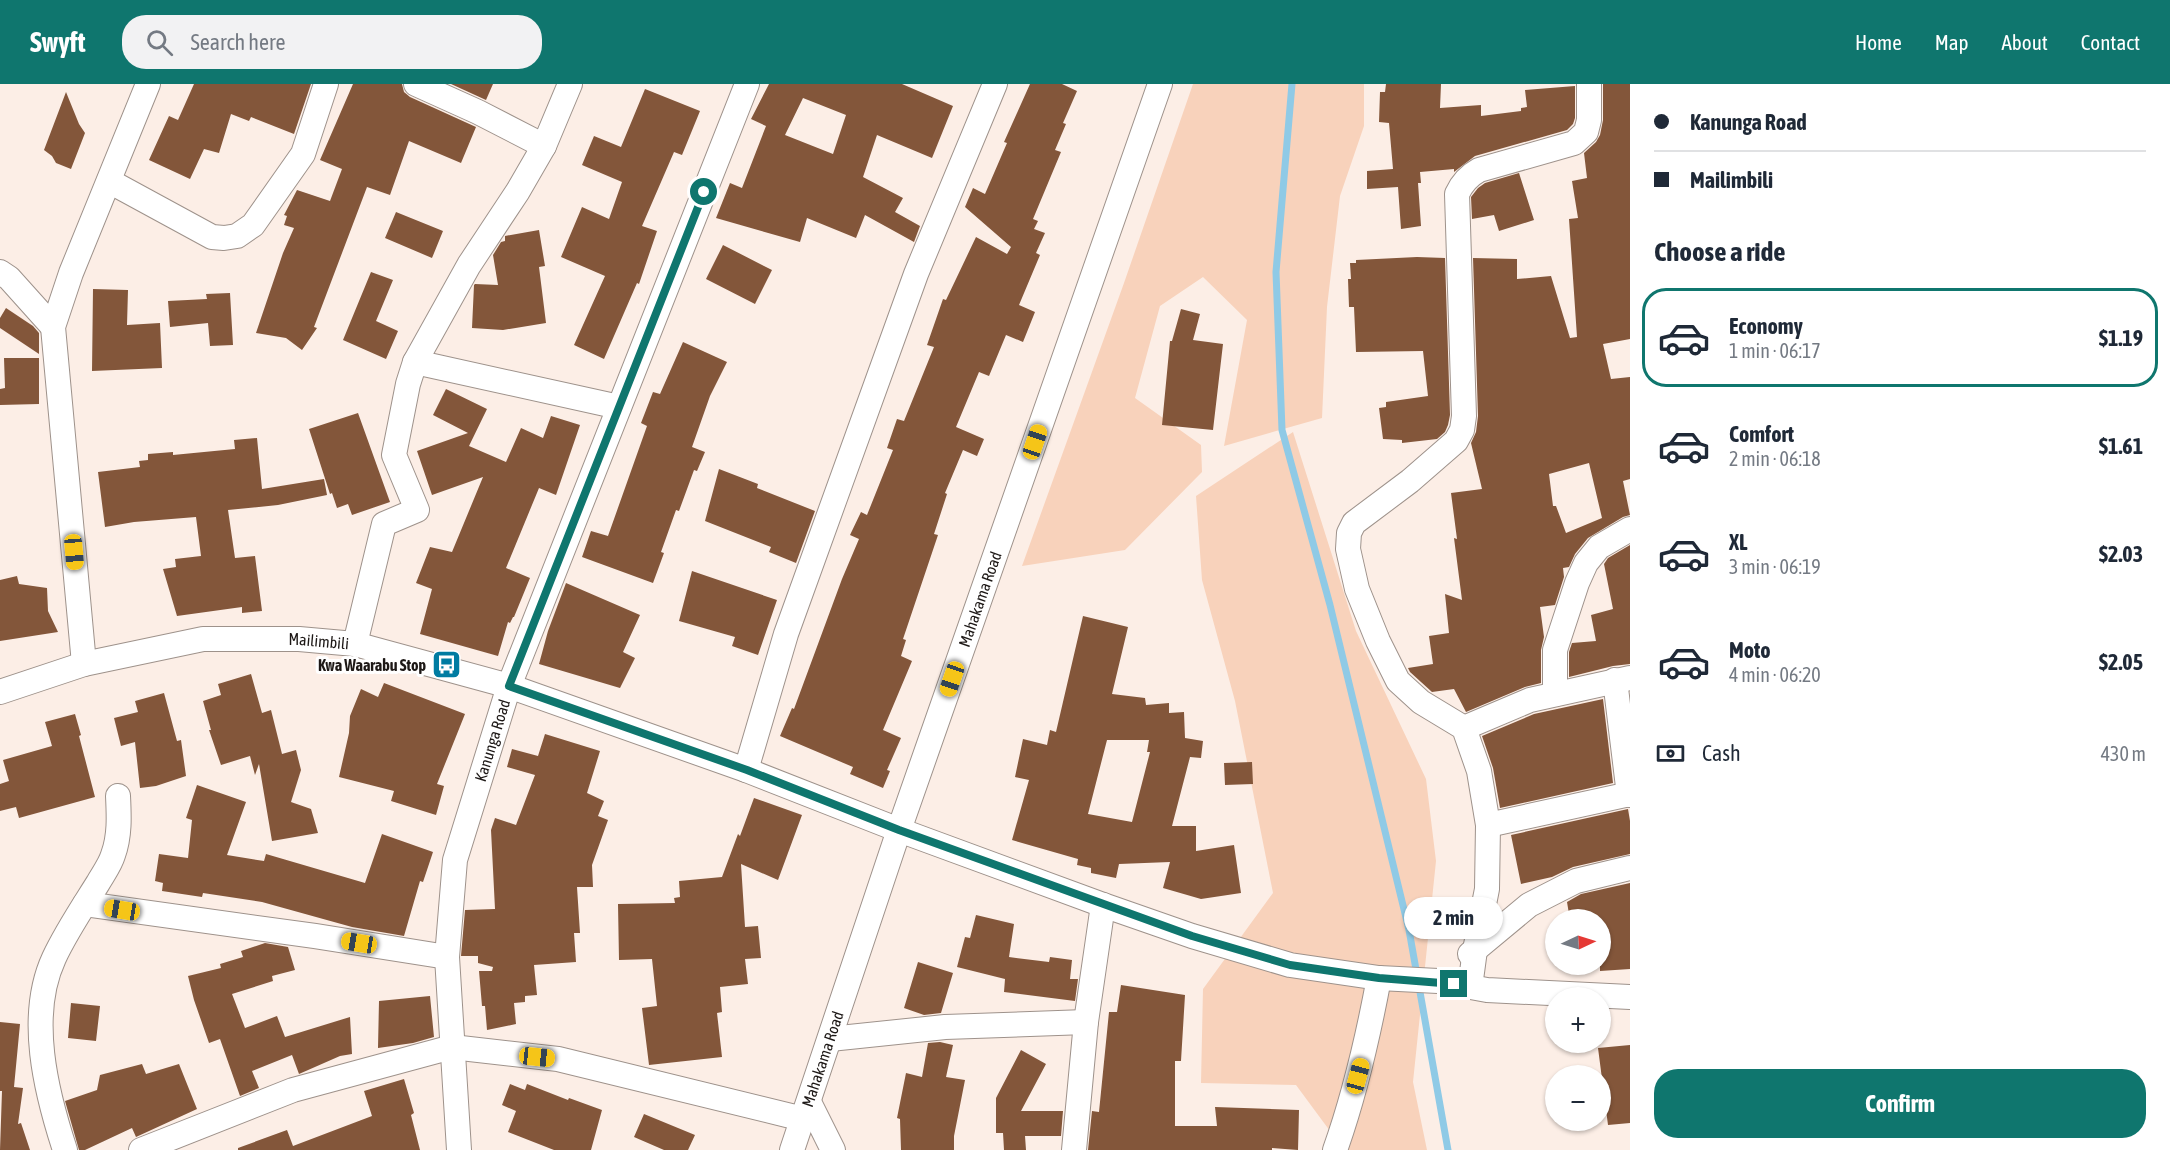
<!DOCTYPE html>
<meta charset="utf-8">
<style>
:root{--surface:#fff;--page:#f2f2f3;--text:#1f2937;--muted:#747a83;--line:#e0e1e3;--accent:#0f766e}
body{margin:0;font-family:"Asap Condensed",sans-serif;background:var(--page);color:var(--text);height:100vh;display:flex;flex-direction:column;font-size:22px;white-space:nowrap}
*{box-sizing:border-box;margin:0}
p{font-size:20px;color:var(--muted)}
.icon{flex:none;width:33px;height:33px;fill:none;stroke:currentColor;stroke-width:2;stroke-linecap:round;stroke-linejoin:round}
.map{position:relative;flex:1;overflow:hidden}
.drawer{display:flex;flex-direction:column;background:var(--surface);width:540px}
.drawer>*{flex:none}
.banner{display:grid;align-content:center;height:132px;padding:0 24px;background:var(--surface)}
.needle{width:39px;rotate:86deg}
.tools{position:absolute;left:1545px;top:825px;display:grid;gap:12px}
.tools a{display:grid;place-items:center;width:66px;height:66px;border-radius:50%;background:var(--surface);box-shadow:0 2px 4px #0004;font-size:30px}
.end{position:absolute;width:27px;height:27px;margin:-14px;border:8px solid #0f766e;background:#fff;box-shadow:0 0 0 3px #fff}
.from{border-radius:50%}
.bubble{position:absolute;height:42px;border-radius:21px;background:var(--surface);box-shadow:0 2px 4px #0004;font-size:20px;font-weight:700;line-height:42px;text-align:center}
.car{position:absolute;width:18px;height:36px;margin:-18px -9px;border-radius:8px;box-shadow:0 0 4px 2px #0007;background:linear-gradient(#f5c518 24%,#345 0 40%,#f5c518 0 76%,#345 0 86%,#f5c518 0)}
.banner b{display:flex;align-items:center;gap:21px;height:57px;font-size:22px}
.banner b+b{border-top:2px solid var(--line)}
.banner i{width:15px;height:15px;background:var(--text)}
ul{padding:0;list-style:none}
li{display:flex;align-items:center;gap:18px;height:99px;margin:0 12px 9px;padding:0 12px;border:3px solid transparent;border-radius:24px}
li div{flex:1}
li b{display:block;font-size:22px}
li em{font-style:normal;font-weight:700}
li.on{border-color:var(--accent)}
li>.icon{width:54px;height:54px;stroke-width:1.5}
h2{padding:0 24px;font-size:27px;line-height:72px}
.pay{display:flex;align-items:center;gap:15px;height:66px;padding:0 24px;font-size:22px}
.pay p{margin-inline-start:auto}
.button{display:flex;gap:12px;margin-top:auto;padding:12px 24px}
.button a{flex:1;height:69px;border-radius:24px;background:var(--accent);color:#fff;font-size:24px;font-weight:700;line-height:69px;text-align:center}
header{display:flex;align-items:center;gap:36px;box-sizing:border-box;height:84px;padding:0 30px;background:var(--accent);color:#fff}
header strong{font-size:28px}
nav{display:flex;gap:33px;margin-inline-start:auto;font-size:21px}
.search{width:420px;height:54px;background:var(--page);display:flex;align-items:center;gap:15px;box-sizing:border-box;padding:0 21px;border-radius:24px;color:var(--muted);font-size:22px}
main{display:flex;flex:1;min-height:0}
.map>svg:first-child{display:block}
.green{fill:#f8d2bb}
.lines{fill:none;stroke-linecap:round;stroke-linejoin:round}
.stream{stroke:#8fcae6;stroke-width:7}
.building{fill:#83563a;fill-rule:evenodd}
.minor-casing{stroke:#9e928b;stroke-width:26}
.minor{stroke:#fff;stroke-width:24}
.route{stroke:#0f766e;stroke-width:8}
.labels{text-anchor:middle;stroke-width:6;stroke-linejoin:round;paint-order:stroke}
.street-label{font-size:16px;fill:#1d1816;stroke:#fff}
.poi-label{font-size:16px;font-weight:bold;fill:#1d1816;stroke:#fff;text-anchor:end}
</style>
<header>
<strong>Swyft</strong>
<div class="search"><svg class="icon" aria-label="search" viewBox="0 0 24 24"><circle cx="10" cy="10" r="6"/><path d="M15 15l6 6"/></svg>Search here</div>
<nav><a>Home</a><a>Map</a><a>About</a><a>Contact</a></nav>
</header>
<main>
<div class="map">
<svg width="1630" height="1066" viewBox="0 0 1630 1066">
<rect width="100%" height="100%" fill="#fceee6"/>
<path class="green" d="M 1193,0 L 1364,0 L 1364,42 L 1340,112 L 1327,223 L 1322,334 L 1224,362 L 1247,236 L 1203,193 L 1160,222 L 1135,314 L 1201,361 L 1202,388 L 1125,466 L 1022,482 L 1124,199 Z
M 1293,348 L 1356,547 L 1426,695 L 1436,777 L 1413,998 L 1427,1066 L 1344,1066 L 1296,1001 L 1201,999 L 1203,905 L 1273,809 L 1235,617 L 1202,496 L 1196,412 Z"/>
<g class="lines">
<path class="stream" d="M 1292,0 L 1276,188 L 1282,346 L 1330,521 L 1409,846 L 1448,1066"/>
</g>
<path class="building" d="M 194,0 L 311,0 L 294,50 L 251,33 L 249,37 L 231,30 L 219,69 L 204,65 L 190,95 L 149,76 L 169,32 L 178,36 Z
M 353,0 L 402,0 L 404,8 L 410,13 L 476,43 L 461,79 L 409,57 L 390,111 L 367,103 L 314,243 L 317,244 L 302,266 L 286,254 L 256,249 L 283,169 L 294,144 L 284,141 L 287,132 L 284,131 L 297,106 L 330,117 L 342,85 L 320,76 Z
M 451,0 L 493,0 L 486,16 Z
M 769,0 L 902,0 L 953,22 L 932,74 L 877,51 L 863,93 L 903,114 L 895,128 L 920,142 L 914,158 L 865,131 L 856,154 L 807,134 L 800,158 L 716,134 L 730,99 L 742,104 L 766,42 L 751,35 ZM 803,14 L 846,31 L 833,70 L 785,51 Z
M 1030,0 L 1062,0 L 1077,7 L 1063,39 L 1066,40 L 1055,66 L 1061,68 L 1033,135 L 1038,137 L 1034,145 L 1045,149 L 1036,169 L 1040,171 L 1019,221 L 1035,228 L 1023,258 L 1006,251 L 989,292 L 979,288 L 956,343 L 984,355 L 977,372 L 963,366 L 945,409 L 947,410 L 934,450 L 938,451 L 903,555 L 906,556 L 901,572 L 912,577 L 883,646 L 901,654 L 887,686 L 890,687 L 883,704 L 850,690 L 853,683 L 780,652 L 792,624 L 794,625 L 842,495 L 859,455 L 850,451 L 861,428 L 867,431 L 893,366 L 887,364 L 897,335 L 904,337 L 934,263 L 927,261 L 943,215 L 946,216 L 976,153 L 1007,170 L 1011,163 L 965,123 L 973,104 L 985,110 L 1007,59 L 1004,58 Z
M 1386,0 L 1441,0 L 1440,24 L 1481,21 L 1481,32 L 1521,27 L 1521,24 L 1527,23 L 1525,6 L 1575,2 L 1575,34 L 1573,40 L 1567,46 L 1475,72 L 1454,88 L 1454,85 L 1420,88 L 1421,99 L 1418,99 L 1421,142 L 1401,145 L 1398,103 L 1367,105 L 1367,87 L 1393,85 L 1389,39 L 1379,38 L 1380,8 L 1385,8 Z
M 1603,0 L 1630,0 L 1630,255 L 1603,260 L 1611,295 L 1630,293 L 1630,395 L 1623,397 L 1630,431 L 1623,433 L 1588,454 L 1575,470 L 1569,483 L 1563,484 L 1564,493 L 1555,521 L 1540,523 L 1544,553 L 1541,566 L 1541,599 L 1525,603 L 1466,628 L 1454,605 L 1432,608 L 1410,588 L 1408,584 L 1433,580 L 1429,552 L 1449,549 L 1445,510 L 1462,516 L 1454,454 L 1457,455 L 1451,409 L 1482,405 L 1471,359 L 1476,348 L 1478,332 L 1473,174 L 1517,175 L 1517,195 L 1551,192 L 1570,254 L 1577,253 L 1569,135 L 1578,134 L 1572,97 L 1587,94 L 1584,69 L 1596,58 L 1600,51 L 1603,36 ZM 1589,379 L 1602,434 L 1566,449 L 1556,422 L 1553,422 L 1549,390 Z
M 645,5 L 700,27 L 682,71 L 674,68 L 642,142 L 657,147 L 639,200 L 637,199 L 604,275 L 574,261 L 605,192 L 561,173 L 582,123 L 609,135 L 622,98 L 582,81 L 594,52 L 621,63 Z
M 66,8 L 79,40 L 85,49 L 71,85 L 56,79 L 52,72 L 44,66 Z
M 1519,89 L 1534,136 L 1499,147 L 1494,131 L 1472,135 L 1471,113 L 1478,104 L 1485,99 Z
M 396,128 L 443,147 L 432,174 L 385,154 Z
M 539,146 L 545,182 L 539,183 L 546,239 L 503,246 L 472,244 L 474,201 L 475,200 L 498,201 L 493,171 L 501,158 L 505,157 L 505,152 Z
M 723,161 L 772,186 L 755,220 L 706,195 Z
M 1417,173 L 1445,174 L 1450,331 L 1448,341 L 1445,348 L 1437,355 L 1402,359 L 1402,356 L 1383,355 L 1379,324 L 1386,323 L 1386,318 L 1428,312 L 1423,267 L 1356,268 L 1354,223 L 1349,223 L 1348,195 L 1351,195 L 1350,179 L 1356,179 L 1356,176 Z
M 371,188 L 393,196 L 376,237 L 398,247 L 386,275 L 343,256 Z
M 93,205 L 128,206 L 127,241 L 160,239 L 162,284 L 92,287 Z
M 230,209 L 233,261 L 210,262 L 208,239 L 170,243 L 168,217 L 207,215 L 206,210 Z
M 6,224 L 33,242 L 39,249 L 39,270 L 0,244 L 0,234 Z
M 1181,225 L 1200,230 L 1193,256 L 1223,260 L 1213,346 L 1162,341 L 1170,257 L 1172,257 Z
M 683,258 L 727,278 L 710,312 L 692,363 L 705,368 L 697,387 L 694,386 L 679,427 L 676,426 L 661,468 L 664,469 L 653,499 L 582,473 L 591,447 L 608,452 L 647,342 L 641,339 L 653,308 L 660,310 Z
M 4,274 L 39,274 L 39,320 L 0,321 L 0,305 L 5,304 Z
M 446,305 L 487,325 L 469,362 L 506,378 L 521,344 L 543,354 L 551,332 L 580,341 L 556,411 L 539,404 L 506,484 L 530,494 L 514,533 L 513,533 L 510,539 L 508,538 L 498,572 L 420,550 L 432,505 L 416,499 L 430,463 L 452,468 L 483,393 L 432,411 L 417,367 L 468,349 L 433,331 Z
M 358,329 L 390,418 L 352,431 L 348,420 L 337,424 L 332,409 L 330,410 L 309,345 Z
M 257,354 L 262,405 L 324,395 L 327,411 L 278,421 L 228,426 L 235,474 L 255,472 L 262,527 L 242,529 L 242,523 L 177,532 L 163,485 L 176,483 L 175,475 L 201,472 L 196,433 L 134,438 L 105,443 L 98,388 L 140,383 L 139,377 L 148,376 L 148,370 L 173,368 L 173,371 L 235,365 L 234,356 Z
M 719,385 L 758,400 L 757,404 L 815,427 L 796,479 L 769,468 L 771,463 L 705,437 Z
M 1630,461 L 1630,580 L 1613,582 L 1569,593 L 1569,568 L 1572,559 L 1596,557 L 1591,531 L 1613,525 L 1604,480 L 1608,474 Z
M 692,487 L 777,516 L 758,571 L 732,562 L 735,553 L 679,537 Z
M 17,492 L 19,500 L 47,504 L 48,527 L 58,548 L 0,557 L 0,496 Z
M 566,499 L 640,531 L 623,568 L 635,574 L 620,604 L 539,580 L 548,547 Z
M 1083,532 L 1128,543 L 1112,610 L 1145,614 L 1146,621 L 1169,619 L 1169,629 L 1184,628 L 1185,654 L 1203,657 L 1201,674 L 1190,673 L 1172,742 L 1196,742 L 1196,767 L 1234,761 L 1241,809 L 1201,815 L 1163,804 L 1170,778 L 1119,780 L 1116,794 L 1091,789 L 1091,784 L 1077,781 L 1078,775 L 1012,756 L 1029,696 L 1015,693 L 1023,655 L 1047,661 L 1050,646 L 1056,648 ZM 1107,656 L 1149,656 L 1147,668 L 1150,668 L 1132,738 L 1088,730 Z
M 251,590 L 262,629 L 271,626 L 282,670 L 296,666 L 301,686 L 291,718 L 311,725 L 318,749 L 272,757 L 259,680 L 255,691 L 250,672 L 221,681 L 209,646 L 211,646 L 203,617 L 221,611 L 218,600 Z
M 384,599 L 465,630 L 437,700 L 444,702 L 436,731 L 391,717 L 394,707 L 339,693 L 349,649 L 350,632 L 361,605 L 378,613 Z
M 164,609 L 177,657 L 181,656 L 186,692 L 156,702 L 140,704 L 135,658 L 121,662 L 114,634 L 138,628 L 135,617 Z
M 1603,615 L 1613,699 L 1500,724 L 1493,684 L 1482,652 L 1534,630 Z
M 75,630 L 81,651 L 79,652 L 95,713 L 19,734 L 16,723 L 0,727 L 0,700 L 9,697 L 3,676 L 52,662 L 45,638 Z
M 545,650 L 600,667 L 587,709 L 604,717 L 598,732 L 608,736 L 592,781 L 593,803 L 577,803 L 580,849 L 574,849 L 576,878 L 534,881 L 537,911 L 525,912 L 525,918 L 514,919 L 516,940 L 487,946 L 485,922 L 482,922 L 479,887 L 492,887 L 493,883 L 478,879 L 478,872 L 461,872 L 465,826 L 495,825 L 491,746 L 495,734 L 516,741 L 535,691 L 507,683 L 512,665 L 538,672 Z
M 1252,678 L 1253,700 L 1225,701 L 1224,679 Z
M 197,701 L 246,718 L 227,771 L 264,777 L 266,770 L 365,799 L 382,750 L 433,768 L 423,798 L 420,797 L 404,852 L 352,843 L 262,818 L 203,809 L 202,813 L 162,807 L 163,799 L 155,797 L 159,770 L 188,774 L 192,736 L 186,734 Z
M 754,714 L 802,731 L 778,796 L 741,780 L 745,843 L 758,842 L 761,874 L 745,875 L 748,900 L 720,903 L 722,928 L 717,929 L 722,973 L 649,981 L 642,924 L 657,922 L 652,875 L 619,876 L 618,820 L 675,819 L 674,814 L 680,813 L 679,797 L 722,793 L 738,750 L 740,752 Z
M 1628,725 L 1630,737 L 1630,770 L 1573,783 L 1552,793 L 1521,800 L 1511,751 Z
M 1630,799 L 1630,885 L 1600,887 L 1600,836 L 1570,836 L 1567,818 L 1581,810 Z
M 976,831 L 1014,840 L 1009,873 L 1049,878 L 1050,873 L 1072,876 L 1070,895 L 1078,895 L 1075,917 L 1004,908 L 1005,895 L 957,883 L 965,853 L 970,854 Z
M 265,859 L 288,863 L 295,886 L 272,892 L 273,897 L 232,910 L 245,944 L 277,932 L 285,953 L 350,933 L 352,970 L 340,972 L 299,990 L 292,971 L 252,987 L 259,1004 L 240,1012 L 220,955 L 209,959 L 194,916 L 188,892 L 221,884 L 220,880 L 243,873 L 241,867 Z
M 918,878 L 953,889 L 941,929 L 924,931 L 904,924 Z
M 1121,901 L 1185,911 L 1181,977 L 1175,977 L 1175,1042 L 1217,1042 L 1215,1023 L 1299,1026 L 1298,1066 L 1272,1064 L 1272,1066 L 1088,1066 L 1092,1027 L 1099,1028 L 1109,928 L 1117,928 Z
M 430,912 L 434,953 L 413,959 L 378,964 L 379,917 Z
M 71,919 L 100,922 L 96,957 L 68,954 Z
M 0,938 L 20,940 L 14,1003 L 23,1004 L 18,1040 L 21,1039 L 30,1066 L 0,1066 L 2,1007 L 0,1007 Z
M 940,958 L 953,961 L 946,993 L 965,996 L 954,1052 L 954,1066 L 901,1066 L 900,1035 L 897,1034 L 906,989 L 922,993 L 928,959 Z
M 1630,961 L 1630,1039 L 1608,1041 L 1598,964 Z
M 1021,966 L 1046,980 L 1021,1027 L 1063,1027 L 1061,1052 L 1025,1052 L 1026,1066 L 1004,1066 L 1003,1049 L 996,1049 L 996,1014 Z
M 142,980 L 146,990 L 179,980 L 197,1025 L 136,1053 L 132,1044 L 85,1066 L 79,1066 L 65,1017 L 97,1006 L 100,991 Z
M 404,995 L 414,1029 L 411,1031 L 420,1066 L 238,1066 L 238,1064 L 287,1046 L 293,1062 L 372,1032 L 364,1007 Z
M 510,1000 L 525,1006 L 527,1000 L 568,1016 L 569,1014 L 602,1026 L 591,1066 L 554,1066 L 508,1048 L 516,1027 L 502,1021 Z
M 644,1030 L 695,1051 L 688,1066 L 664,1066 L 634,1053 Z"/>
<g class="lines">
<defs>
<g id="minor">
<path d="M 416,0 L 478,28 L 544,62"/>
<path d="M 109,97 L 212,153 L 224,154 L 237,152 L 253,141 L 303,70 L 326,0"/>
<path d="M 0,188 L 9,194 L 53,243"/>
<path d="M 415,278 L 619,323"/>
<path d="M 355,560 L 384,440 L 417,426 L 394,371 L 408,300 L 415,278 L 469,181 L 518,107 L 544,62 L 570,0"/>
<path d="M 84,580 L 53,243 L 71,189 L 148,0"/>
<path d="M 1615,596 L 1629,711"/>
<path id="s1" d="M 0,608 L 84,580 L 203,555 L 299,555 L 355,560 L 509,602 L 746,686 L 899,746 L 1103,821 L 1192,852 L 1290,881 L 1379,894 L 1438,897 L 1487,906 L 1630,913"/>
<path d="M 1555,610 L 1555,566 L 1577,499 L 1586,479 L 1599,463 L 1630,445"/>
<path d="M 1464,644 L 1530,616 L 1630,594"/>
<path d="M 746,686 L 786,550 L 916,190 L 995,0"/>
<path d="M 1488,741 L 1630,710"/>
<path d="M 85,820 L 315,852 L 447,873"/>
<path d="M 1470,870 L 1529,821 L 1576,797 L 1630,784"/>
<path d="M 1470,903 L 1475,866 L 1487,805 L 1488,741 L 1479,687 L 1464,644 L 1421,618 L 1398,597 L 1378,557 L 1357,505 L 1348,465 L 1349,449 L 1354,439 L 1410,397 L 1456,357 L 1462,346 L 1464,332 L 1457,110 C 1462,99 1468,92 1479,86 L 1574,59 L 1586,48 L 1589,36 L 1589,0"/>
<path d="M 830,955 L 945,943 L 1086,938"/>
<path d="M 809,1018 L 833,1066"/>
<path d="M 65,1066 C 46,1008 27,932 54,874 C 66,848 83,823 98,799 C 103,790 110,781 113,771 C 120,752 119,732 118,712"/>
<path d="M 141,1066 L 293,1006 L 452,963 L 558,975 L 803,1035"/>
<path id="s2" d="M 459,1066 L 447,873 L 455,776 L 509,602 L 747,0"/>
<path id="s3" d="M 792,1066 L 899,746 L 1160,0"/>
<path d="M 1074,1066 L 1086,938 L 1103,821"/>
<path d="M 1335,1066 C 1355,1010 1368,953 1379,894"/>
</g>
</defs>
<use href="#minor" class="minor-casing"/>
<use href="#minor" class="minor"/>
</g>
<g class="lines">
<path class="route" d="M 704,108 L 509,602 L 747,686 L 899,746 L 1192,852 L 1290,881 L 1379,894 L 1454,900"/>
</g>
<defs>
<symbol id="bus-square" viewBox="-11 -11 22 22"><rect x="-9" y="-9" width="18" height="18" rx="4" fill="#007ca2" stroke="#fff"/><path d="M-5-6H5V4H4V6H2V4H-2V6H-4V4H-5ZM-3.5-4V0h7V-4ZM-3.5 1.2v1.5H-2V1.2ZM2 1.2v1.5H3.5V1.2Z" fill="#fff"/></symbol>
</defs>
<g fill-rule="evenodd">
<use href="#bus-square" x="430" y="564" width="33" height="33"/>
</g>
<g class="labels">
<g class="street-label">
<text dy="6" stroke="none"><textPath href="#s3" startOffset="582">Mahakama Road</textPath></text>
<text dy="6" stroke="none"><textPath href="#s1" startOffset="326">Mailimbili</textPath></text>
<text dy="6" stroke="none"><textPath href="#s2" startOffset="416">Kanunga Road</textPath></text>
<text dy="6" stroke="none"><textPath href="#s3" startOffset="96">Mahakama Road</textPath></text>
</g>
<g class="poi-label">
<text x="426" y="587">Kwa Waarabu Stop</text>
</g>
</g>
</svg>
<div class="tools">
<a><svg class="needle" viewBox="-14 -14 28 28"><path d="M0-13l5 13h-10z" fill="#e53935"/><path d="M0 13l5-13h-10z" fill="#747a83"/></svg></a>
<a>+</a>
<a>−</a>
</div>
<i class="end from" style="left:704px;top:108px"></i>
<i class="end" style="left:1454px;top:900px"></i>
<div class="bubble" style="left:1404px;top:813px;width:99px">2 min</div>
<i class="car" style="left:1035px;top:358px;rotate:19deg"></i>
<i class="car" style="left:74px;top:468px;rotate:175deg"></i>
<i class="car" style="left:952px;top:595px;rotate:199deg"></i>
<i class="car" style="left:122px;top:826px;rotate:279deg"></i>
<i class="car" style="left:359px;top:859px;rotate:279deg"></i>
<i class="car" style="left:537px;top:973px;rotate:96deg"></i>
<i class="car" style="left:1358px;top:992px;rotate:15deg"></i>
</div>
<section class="drawer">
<div class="banner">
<b><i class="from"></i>Kanunga Road</b>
<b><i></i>Mailimbili</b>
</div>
<h2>Choose a ride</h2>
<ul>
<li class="on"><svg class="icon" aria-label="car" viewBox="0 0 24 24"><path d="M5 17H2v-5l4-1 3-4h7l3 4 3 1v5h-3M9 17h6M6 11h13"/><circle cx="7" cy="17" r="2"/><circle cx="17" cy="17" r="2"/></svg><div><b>Economy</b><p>1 min · 06:17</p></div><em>$1.19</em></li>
<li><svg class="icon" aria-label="car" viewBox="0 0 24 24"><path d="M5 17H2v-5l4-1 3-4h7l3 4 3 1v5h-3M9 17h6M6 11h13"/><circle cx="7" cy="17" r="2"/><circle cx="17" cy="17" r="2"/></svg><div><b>Comfort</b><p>2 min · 06:18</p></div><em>$1.61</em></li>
<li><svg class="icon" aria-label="car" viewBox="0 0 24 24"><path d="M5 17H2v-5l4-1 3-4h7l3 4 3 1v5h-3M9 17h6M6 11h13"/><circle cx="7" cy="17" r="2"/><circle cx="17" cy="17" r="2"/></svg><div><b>XL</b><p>3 min · 06:19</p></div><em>$2.03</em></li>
<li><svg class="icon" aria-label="car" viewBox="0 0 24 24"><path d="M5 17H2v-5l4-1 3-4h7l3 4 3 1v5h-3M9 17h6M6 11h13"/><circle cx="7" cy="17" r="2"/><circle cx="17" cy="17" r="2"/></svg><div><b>Moto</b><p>4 min · 06:20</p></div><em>$2.05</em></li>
</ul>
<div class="pay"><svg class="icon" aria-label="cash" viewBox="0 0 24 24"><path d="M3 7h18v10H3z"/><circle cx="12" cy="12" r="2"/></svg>Cash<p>430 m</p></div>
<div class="button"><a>Confirm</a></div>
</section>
</main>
